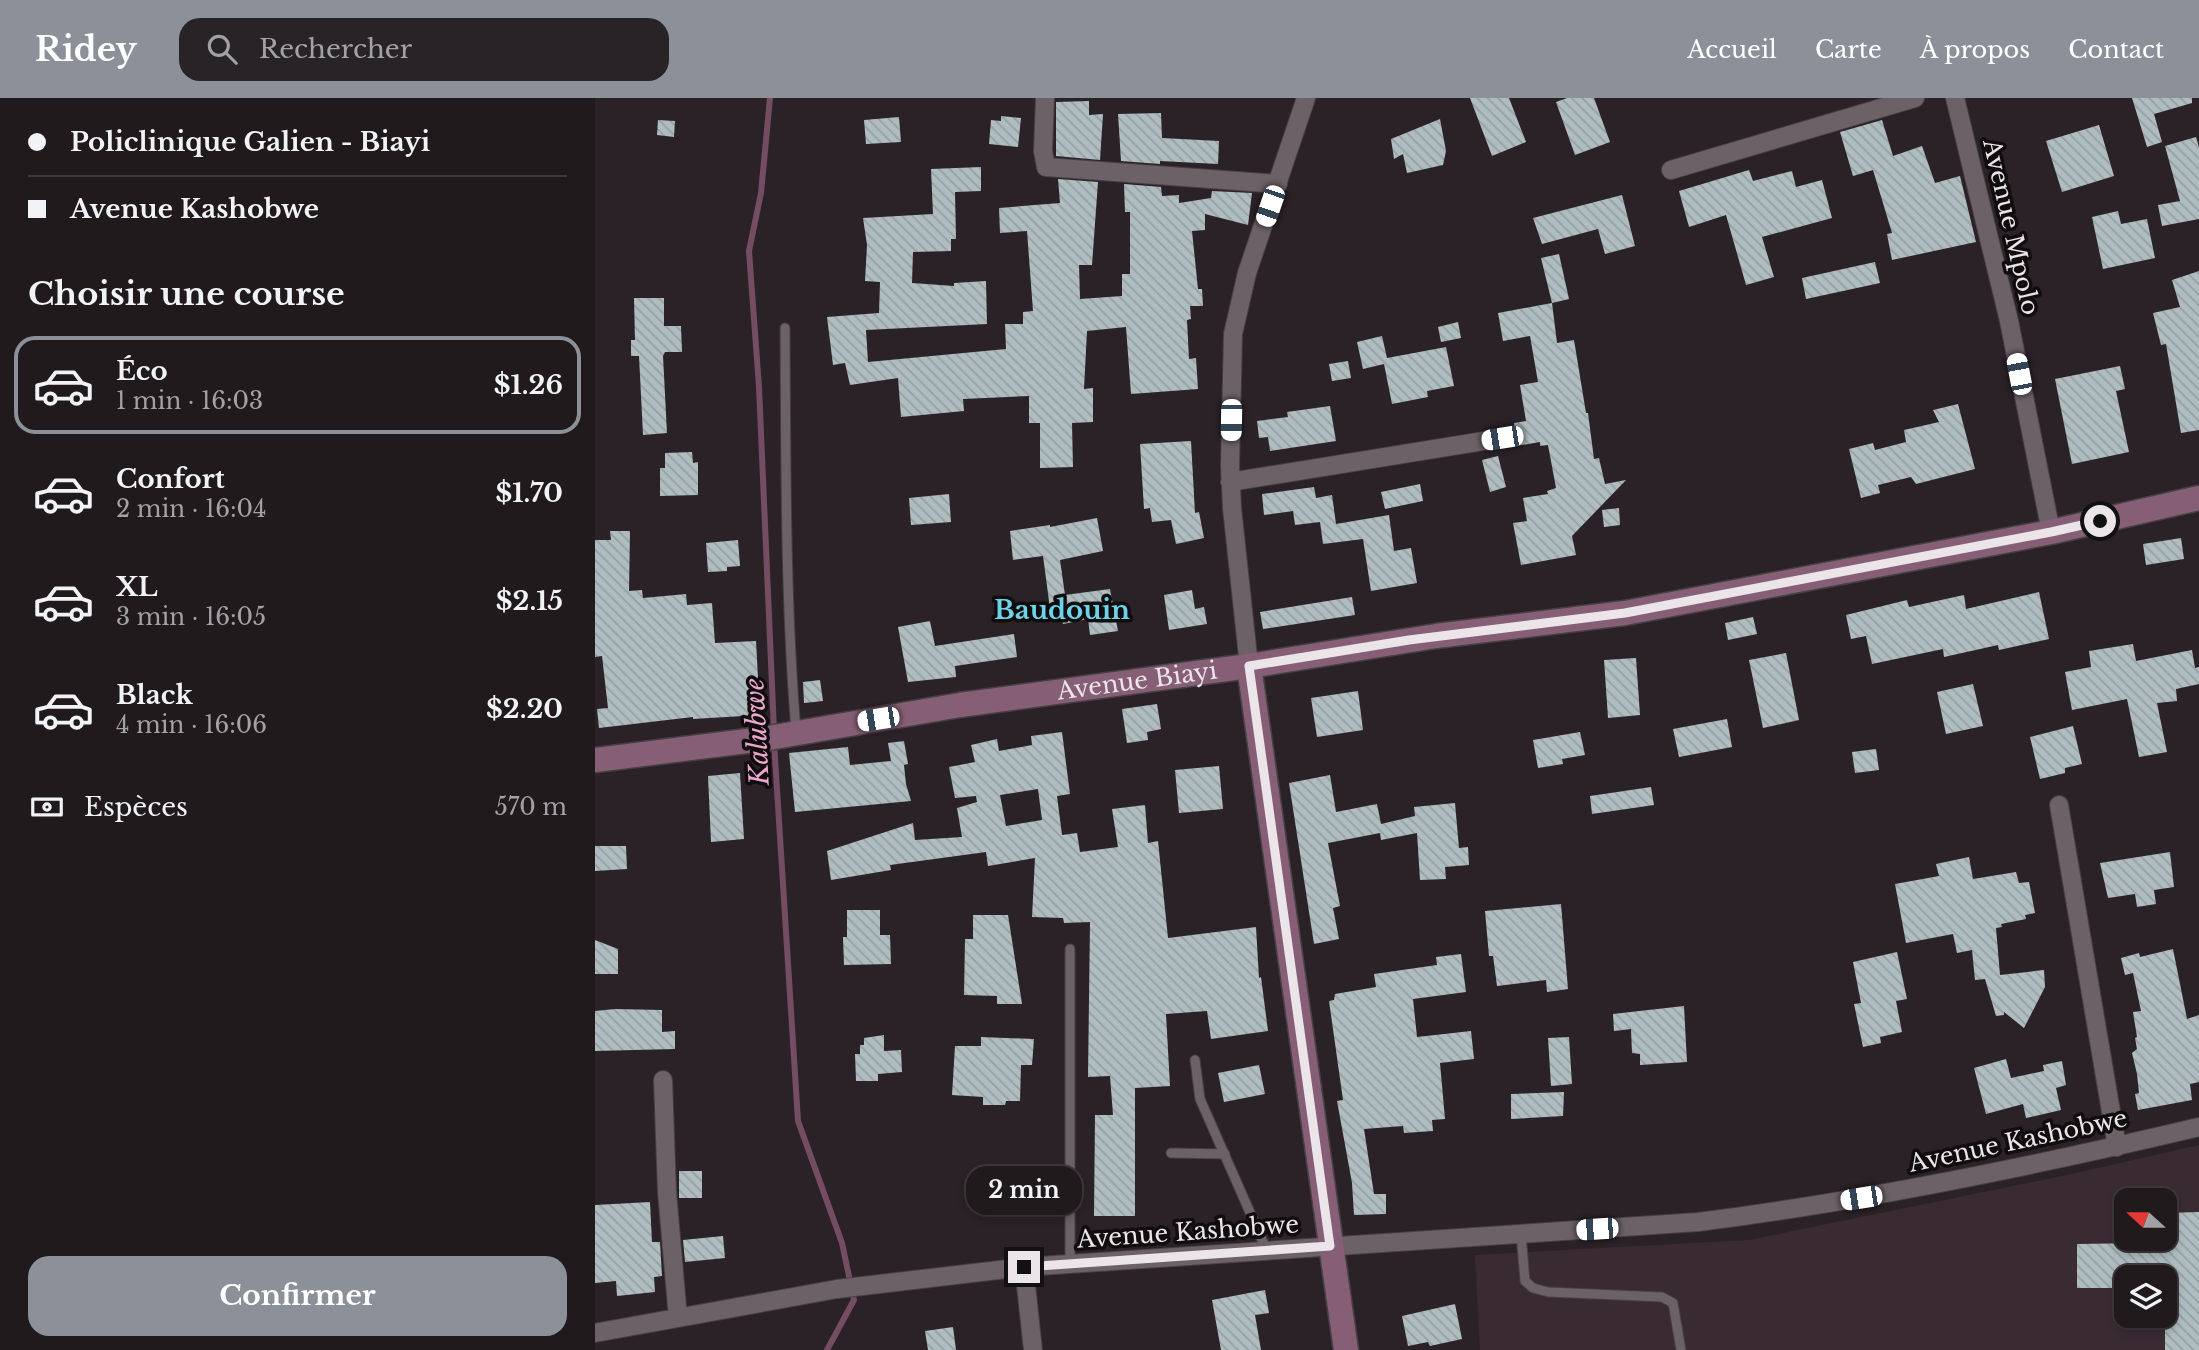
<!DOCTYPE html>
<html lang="fr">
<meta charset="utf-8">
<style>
:root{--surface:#201a1d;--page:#282326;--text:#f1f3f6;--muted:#a2a1a4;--line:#3d383b;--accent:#8c9099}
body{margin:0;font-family:"Libre Baskerville",serif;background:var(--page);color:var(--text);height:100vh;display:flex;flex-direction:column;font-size:26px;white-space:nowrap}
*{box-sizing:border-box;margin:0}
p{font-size:23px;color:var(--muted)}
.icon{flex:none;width:38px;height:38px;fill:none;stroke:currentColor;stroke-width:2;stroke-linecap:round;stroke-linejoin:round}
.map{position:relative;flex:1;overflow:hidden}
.side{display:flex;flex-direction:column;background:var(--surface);width:595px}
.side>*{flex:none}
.top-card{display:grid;align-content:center;height:154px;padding:0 28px;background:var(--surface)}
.needle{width:46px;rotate:291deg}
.buttons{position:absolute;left:1519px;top:1090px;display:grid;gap:14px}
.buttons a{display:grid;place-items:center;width:63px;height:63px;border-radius:14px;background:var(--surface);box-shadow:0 4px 10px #0003,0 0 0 2px var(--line);font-size:35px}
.end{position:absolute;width:32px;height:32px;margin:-16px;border:9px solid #ebe4e8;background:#111;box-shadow:0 0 0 4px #111}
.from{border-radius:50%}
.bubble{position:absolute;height:49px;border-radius:21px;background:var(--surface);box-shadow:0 4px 10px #0003,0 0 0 2px var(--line);font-size:23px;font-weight:800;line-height:49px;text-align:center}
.car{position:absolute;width:21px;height:42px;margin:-21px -10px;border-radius:9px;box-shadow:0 0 5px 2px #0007;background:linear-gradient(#fff 24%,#345 0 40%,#fff 0 76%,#345 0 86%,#fff 0)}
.top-card b{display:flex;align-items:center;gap:24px;height:66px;font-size:26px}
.top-card b+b{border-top:2px solid var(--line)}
.top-card i{width:18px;height:18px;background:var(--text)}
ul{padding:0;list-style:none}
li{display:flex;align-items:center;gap:21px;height:98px;margin:0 14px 10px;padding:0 14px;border:4px solid transparent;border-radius:21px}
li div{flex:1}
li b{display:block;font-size:26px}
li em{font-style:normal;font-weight:800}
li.active{border-color:var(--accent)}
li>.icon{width:63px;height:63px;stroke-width:1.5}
h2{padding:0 28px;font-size:32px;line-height:84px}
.pay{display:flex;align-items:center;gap:18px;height:77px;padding:0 28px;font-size:26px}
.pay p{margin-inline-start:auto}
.action{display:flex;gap:14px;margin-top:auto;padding:14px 28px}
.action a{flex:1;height:80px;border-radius:21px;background:var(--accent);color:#fff;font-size:28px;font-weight:800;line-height:80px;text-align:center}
header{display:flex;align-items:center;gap:42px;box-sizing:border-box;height:98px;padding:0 35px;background:var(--accent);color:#fff}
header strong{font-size:33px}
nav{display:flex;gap:38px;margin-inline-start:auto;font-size:24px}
.search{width:490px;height:63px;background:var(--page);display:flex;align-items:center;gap:18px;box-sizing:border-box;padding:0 24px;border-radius:21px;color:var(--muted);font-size:26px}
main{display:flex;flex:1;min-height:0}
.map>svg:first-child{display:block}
.built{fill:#3a2b33;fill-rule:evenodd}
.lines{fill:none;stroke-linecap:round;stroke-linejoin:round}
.stream{stroke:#754d63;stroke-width:6}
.building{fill:url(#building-back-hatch);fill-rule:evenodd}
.lane-casing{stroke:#474044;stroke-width:11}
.street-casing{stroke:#474044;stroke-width:20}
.secondary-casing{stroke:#474044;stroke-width:27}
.lane{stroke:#6b6166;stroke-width:9}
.street{stroke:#6b6166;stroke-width:18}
.secondary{stroke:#865f76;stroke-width:24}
.route{stroke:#ebe4e8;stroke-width:9}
.labels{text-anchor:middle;stroke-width:7;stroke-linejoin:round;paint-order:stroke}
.street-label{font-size:24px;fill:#ebe4e8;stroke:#110d0f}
.neighbourhood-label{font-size:26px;font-weight:bold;fill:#6cd3e9;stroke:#110d0f}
.water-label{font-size:26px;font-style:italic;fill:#eba7cd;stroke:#110d0f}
</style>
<header>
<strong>Ridey</strong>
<div class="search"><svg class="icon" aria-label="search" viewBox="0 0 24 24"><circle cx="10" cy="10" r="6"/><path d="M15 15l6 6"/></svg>Rechercher</div>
<nav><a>Accueil</a><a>Carte</a><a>À propos</a><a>Contact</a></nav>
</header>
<main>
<section class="side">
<div class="top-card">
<b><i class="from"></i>Policlinique Galien - Biayi</b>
<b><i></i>Avenue Kashobwe</b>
</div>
<h2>Choisir une course</h2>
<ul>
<li class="active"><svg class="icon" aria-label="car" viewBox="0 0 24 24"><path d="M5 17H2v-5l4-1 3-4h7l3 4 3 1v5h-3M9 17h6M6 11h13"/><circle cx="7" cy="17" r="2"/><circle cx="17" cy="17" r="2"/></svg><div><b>Éco</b><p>1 min · 16:03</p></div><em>$1.26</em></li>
<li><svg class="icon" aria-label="car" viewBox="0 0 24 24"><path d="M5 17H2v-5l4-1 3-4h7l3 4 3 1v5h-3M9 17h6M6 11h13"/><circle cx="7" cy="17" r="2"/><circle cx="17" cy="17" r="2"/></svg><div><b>Confort</b><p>2 min · 16:04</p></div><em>$1.70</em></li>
<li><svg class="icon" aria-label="car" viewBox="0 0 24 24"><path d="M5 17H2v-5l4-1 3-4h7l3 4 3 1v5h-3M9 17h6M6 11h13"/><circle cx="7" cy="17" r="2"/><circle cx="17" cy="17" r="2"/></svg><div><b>XL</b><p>3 min · 16:05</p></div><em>$2.15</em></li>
<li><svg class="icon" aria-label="car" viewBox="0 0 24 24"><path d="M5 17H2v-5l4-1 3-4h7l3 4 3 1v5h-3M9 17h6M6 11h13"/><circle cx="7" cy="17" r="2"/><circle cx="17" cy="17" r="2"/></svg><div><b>Black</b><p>4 min · 16:06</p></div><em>$2.20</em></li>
</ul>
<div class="pay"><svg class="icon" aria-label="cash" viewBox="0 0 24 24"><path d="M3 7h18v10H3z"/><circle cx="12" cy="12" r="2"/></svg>Espèces<p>570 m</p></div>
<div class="action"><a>Confirmer</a></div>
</section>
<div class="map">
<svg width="1604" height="1252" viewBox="0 0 1604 1252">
<defs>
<pattern id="building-back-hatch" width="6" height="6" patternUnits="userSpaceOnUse" patternTransform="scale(1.75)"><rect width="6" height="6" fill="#afbdc0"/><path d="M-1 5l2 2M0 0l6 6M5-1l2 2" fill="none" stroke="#959fa2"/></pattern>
</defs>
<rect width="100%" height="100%" fill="#2b2227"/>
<path class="built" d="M 1604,1047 L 1604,1252 L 885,1252 L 880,1157 L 1154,1142 L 1472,1077 ZM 1531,1102 L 1570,1102 L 1570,1141 L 1531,1141 ZM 1531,1180 L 1570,1180 L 1570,1218 L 1531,1218 Z"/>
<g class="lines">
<path class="stream" d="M 175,0 L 166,95 L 154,153 L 164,289 L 179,633
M 179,644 L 203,1023 L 247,1145 L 259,1202 L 232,1252"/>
</g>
<path class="building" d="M 875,0 L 914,0 L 931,44 L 897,58 Z
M 972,0 L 999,0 L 1015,44 L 980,57 L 961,4 Z
M 1537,0 L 1597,0 L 1597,5 L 1559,16 L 1567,44 L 1552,49 Z
M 494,3 L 494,17 L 508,16 L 505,62 L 461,58 L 461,4 Z
M 566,15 L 567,40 L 624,43 L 623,66 L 565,63 L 565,66 L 526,63 L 523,16 Z
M 406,18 L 426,20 L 423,49 L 394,46 L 396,22 L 406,23 Z
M 304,19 L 306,44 L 271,46 L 269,22 Z
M 845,21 L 851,53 L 848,67 L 812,75 L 808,56 L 799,61 L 796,41 Z
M 63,22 L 80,23 L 79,39 L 62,37 Z
M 1287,22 L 1298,58 L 1327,48 L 1340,85 L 1365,78 L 1381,144 L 1297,162 L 1292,136 L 1297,135 L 1278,72 L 1258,78 L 1245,34 Z
M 1504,27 L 1519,78 L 1467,94 L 1451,43 Z
M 1601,39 L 1604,49 L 1604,121 L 1567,128 L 1563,107 L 1585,103 L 1570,48 Z
M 386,69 L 386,93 L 360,94 L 361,141 L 356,141 L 356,153 L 318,154 L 317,185 L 359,188 L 359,185 L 391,183 L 392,226 L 271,232 L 273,264 L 411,251 L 410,226 L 428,226 L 428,214 L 438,213 L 432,133 L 405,135 L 404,110 L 465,105 L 463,81 L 503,84 L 497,167 L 484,167 L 485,201 L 527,198 L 527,176 L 535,176 L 535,114 L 530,114 L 529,86 L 566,89 L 567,98 L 584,97 L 584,105 L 616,100 L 617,93 L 657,95 L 653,127 L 610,116 L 610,132 L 597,133 L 603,191 L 607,191 L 608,208 L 595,208 L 596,221 L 592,222 L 594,261 L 601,260 L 603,291 L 536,296 L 531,229 L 492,233 L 489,291 L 498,290 L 498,324 L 477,325 L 478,369 L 445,370 L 445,325 L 434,325 L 434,298 L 368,301 L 369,313 L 306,319 L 303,280 L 255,287 L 250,265 L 238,267 L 232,219 L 284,215 L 285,184 L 270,183 L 272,147 L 268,120 L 338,116 L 336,71 Z
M 1154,72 L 1158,83 L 1197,73 L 1201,89 L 1227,82 L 1237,120 L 1167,139 L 1179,179 L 1151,187 L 1131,117 L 1094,129 L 1084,93 Z
M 1027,97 L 1040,148 L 1010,156 L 1003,131 L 947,146 L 938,120 Z
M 1523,113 L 1526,126 L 1552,121 L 1560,160 L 1508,171 L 1497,119 Z
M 964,156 L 974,201 L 957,205 L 946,160 Z
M 1280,164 L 1285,185 L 1211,201 L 1207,180 Z
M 1604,173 L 1604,332 L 1586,335 L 1571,246 L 1566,247 L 1558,215 L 1585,209 L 1577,182 Z
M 39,200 L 69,200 L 69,228 L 86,228 L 87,254 L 70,254 L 68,258 L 72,335 L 48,337 L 44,258 L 36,258 L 36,242 L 40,242 Z
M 957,205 L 962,245 L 979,242 L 991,315 L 993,315 L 999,361 L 1004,360 L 1010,386 L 1031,382 L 977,438 L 981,457 L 926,467 L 918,425 L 932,423 L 928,400 L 953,396 L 952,393 L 961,390 L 953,347 L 945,348 L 945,344 L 921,348 L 919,325 L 931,323 L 925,287 L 943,284 L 935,238 L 908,243 L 903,215 Z
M 863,224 L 866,240 L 846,244 L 843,229 Z
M 787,238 L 792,260 L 851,249 L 859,288 L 832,293 L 833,299 L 797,306 L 789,266 L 768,271 L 762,244 Z
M 753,263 L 756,280 L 737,283 L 734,266 Z
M 1525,268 L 1530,291 L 1521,293 L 1534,354 L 1477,366 L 1460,281 Z
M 1363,306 L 1380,371 L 1321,386 L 1316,379 L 1283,387 L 1285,395 L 1266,400 L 1254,351 L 1278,345 L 1280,352 L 1311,344 L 1309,332 L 1344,324 L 1338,312 Z
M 735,308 L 741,343 L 675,353 L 673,339 L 664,340 L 662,323 L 693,319 L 692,314 Z
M 596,343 L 600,415 L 604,414 L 609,440 L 581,446 L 576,422 L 557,424 L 555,410 L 549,411 L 545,346 Z
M 97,354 L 98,365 L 103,364 L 103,397 L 65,398 L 65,370 L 70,370 L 70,355 Z
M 903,358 L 911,389 L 895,394 L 887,362 Z
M 825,386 L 828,403 L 790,411 L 786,394 Z
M 719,389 L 721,400 L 737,397 L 741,426 L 794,417 L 799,453 L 816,450 L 822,485 L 776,493 L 768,441 L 728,446 L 725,424 L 700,427 L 698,413 L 669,417 L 667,396 Z
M 354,396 L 356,424 L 316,427 L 314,400 Z
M 1024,410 L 1025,427 L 1009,429 L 1007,412 Z
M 502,420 L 508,453 L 465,462 L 470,497 L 515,491 L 523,533 L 495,537 L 493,521 L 468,526 L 465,516 L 456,518 L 448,458 L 418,462 L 415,433 L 455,427 L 455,429 Z
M 15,433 L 35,433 L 34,493 L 47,492 L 48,500 L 91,496 L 92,507 L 117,505 L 120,545 L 161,543 L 165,617 L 98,621 L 98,619 L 4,630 L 2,611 L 13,610 L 7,558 L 0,559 L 0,442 L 16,442 Z
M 1586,440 L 1589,461 L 1551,467 L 1548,446 Z
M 143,442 L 145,468 L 132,469 L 132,473 L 113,474 L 111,445 Z
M 597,492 L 600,511 L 609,509 L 612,526 L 574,532 L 569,497 Z
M 1444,494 L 1454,541 L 1404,552 L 1403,547 L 1349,559 L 1348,551 L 1277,566 L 1271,538 L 1256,541 L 1251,517 L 1312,502 L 1314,509 L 1369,497 L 1371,511 Z
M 757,499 L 760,517 L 668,531 L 665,514 Z
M 1158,519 L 1162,536 L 1133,542 L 1130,525 Z
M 335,523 L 340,548 L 419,536 L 422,559 L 360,568 L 361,579 L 313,584 L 303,529 Z
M 1538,546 L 1541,563 L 1597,552 L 1600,570 L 1604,569 L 1604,586 L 1581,591 L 1582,603 L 1562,605 L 1572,654 L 1544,659 L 1532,601 L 1477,612 L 1470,574 L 1496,569 L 1494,553 Z
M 1191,555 L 1204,622 L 1168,630 L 1154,562 Z
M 1041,560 L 1045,617 L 1013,620 L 1009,562 Z
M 225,582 L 228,603 L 209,605 L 208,584 Z
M 1378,586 L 1388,628 L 1351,636 L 1342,594 Z
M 763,593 L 768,632 L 722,639 L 716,600 Z
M 562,606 L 566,631 L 552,634 L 553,642 L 532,645 L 527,611 Z
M 1132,621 L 1137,649 L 1084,659 L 1078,631 Z
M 1478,628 L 1487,666 L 1470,670 L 1470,675 L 1445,681 L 1435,639 Z
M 467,634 L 475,696 L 462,698 L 467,737 L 482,735 L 485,754 L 523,749 L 517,711 L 550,707 L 553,745 L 563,743 L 573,840 L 661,829 L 664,880 L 666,879 L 673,933 L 616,941 L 612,913 L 571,916 L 575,988 L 540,990 L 540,1118 L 499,1118 L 500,1017 L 518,1017 L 515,978 L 493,979 L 495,824 L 469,825 L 468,820 L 437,819 L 440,760 L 393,768 L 391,754 L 295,767 L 296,772 L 236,782 L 232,753 L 318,725 L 320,742 L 367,739 L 362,710 L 382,704 L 381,698 L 360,700 L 354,669 L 380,664 L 376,647 L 402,641 L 404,653 L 437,647 L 436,638 ZM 443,691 L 447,722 L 411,728 L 405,697 Z
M 985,634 L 990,657 L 967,661 L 968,666 L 943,670 L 938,642 Z
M 309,643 L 313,666 L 309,667 L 311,686 L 316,703 L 200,714 L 194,655 L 253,649 L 255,667 L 296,663 L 293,645 Z
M 1281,651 L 1284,672 L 1260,675 L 1257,654 Z
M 624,668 L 628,711 L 584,715 L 580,672 Z
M 145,675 L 149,741 L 116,744 L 113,678 Z
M 735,677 L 741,714 L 782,706 L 786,726 L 820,718 L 819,709 L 860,705 L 864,750 L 873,749 L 874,767 L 850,769 L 851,781 L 825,782 L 822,735 L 786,742 L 785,735 L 733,745 L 745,808 L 738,810 L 744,841 L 719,846 L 694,685 Z
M 1056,689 L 1059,707 L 997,716 L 995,698 Z
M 0,748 L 31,748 L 32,771 L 0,773 Z
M 1575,754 L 1579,789 L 1559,792 L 1561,806 L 1542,809 L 1540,796 L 1513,800 L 1505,765 Z
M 1374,759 L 1378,781 L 1421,774 L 1424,785 L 1434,784 L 1440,815 L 1430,817 L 1431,821 L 1406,826 L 1407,829 L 1401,830 L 1405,877 L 1449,872 L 1450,889 L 1429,930 L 1409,914 L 1409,917 L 1401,918 L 1390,881 L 1380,882 L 1377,852 L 1362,855 L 1358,836 L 1311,845 L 1300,786 L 1344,778 L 1341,766 Z
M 966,806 L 973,891 L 952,894 L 951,882 L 902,888 L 898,858 L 894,858 L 890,813 Z
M 252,812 L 285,812 L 285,837 L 295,837 L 296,866 L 249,867 L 248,839 L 252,839 Z
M 378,817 L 413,817 L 427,906 L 402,906 L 402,898 L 369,897 L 370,841 L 378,841 Z
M 0,842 L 23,851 L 23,876 L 0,876 Z
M 1578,851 L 1592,921 L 1604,917 L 1604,984 L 1595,986 L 1597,1002 L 1543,1012 L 1540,996 L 1544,995 L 1542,976 L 1537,955 L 1542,951 L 1540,940 L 1542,939 L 1538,914 L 1546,913 L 1538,875 L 1530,877 L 1526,860 L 1544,855 L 1545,859 Z
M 1302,854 L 1312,901 L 1301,903 L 1307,934 L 1285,939 L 1286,945 L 1268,949 L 1259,906 L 1266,905 L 1258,864 Z
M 866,856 L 871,894 L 818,901 L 822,939 L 876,933 L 879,961 L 845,965 L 850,1021 L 837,1022 L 838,1033 L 809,1035 L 808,1028 L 769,1031 L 779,1096 L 791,1096 L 791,1116 L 759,1117 L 757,1085 L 742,1003 L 748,1002 L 734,903 L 739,902 L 740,896 L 781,889 L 779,876 L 842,867 L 841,859 Z
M 1089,908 L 1092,964 L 1045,967 L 1045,956 L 1037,955 L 1036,931 L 1019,933 L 1018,916 Z
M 20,911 L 67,912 L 67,934 L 80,933 L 80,951 L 0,953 L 0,913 Z
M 289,937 L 289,953 L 306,952 L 307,974 L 283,976 L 283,983 L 261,983 L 260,956 L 265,956 L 265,947 L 269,947 L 269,940 Z
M 386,939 L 439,941 L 437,967 L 426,967 L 425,1003 L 411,1003 L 410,1007 L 388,1007 L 388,999 L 357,997 L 360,948 L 386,948 Z
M 974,939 L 977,986 L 956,988 L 953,940 Z
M 1411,961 L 1416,980 L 1449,973 L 1448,967 L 1467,963 L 1471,987 L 1461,990 L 1466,1012 L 1431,1020 L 1428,1006 L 1391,1016 L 1379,970 Z
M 664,967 L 670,996 L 629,1004 L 623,975 Z
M 969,994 L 968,1018 L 916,1021 L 916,996 Z
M 84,1073 L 107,1073 L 107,1100 L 84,1100 Z
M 55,1104 L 57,1144 L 65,1144 L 67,1178 L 59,1179 L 60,1194 L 22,1198 L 21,1183 L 0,1185 L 0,1107 Z
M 1604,1114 L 1604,1252 L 1570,1252 L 1570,1180 L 1531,1180 L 1531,1190 L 1482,1190 L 1482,1146 L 1549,1145 L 1549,1141 L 1570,1141 L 1570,1115 Z
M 128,1138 L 130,1160 L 90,1164 L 88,1142 Z
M 670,1192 L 674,1215 L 660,1217 L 666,1252 L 626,1252 L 617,1202 Z
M 860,1206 L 867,1241 L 835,1248 L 833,1244 L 813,1248 L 807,1218 Z
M 358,1229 L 361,1252 L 333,1252 L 330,1233 Z"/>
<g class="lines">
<defs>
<path id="lane" d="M 190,230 C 191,364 190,499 201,633
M 600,962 L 605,1001 L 672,1153
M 576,1055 L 630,1056
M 926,1136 L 930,1183 L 938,1190 L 953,1194 L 1067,1199 L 1078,1205 L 1086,1252
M 475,1166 L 475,851"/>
<path id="street" d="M 450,0 L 448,53 L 451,69 L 683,86
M 1360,0 L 1414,223 L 1456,434
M 1076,72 L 1320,0
M 635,384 L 907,340
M 654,568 L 637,410 L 635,368 L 638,236 L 652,175 L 711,0
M 1464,707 L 1522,1049
M 68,982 L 72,1094 L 83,1220
M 429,1169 L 438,1252
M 0,1235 L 242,1191 L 429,1169 L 1103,1124 C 1271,1103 1439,1068 1604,1029"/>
<g id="secondary">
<path d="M 654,568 L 751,1252"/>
<path id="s1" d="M 0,662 L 168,641 L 365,607 L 654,568 L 841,538 L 1030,515 L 1456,434 L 1604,400"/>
</g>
</defs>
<use href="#lane" class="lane-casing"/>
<use href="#street" class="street-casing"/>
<use href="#secondary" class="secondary-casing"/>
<use href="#lane" class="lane"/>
<use href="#street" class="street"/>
<use href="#secondary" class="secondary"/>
</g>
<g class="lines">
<path class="route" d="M 429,1169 L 735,1148 L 654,568 L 814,542 L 1030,515 L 1456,434 L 1505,423"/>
</g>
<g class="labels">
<g class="street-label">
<text transform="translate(1416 129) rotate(77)" y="8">Avenue Mpolo</text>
<text dy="8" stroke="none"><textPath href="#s1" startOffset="548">Avenue Biayi</textPath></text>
<text transform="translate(1423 1043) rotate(-12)" y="8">Avenue Kashobwe</text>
<text transform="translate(593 1134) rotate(-4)" y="8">Avenue Kashobwe</text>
</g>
<g class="neighbourhood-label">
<text x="467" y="521">Baudouin</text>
</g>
<g class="water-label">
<text transform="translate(162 634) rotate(-93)" y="9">Kalubwe</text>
</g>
</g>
</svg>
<div class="buttons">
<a><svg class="needle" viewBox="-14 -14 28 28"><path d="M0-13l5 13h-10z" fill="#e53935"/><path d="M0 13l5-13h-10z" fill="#a2a1a4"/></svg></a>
<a><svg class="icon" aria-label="layers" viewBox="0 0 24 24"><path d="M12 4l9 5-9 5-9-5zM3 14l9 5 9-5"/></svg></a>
</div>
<i class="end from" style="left:1505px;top:423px"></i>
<i class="end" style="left:429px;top:1169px"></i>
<div class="bubble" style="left:371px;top:1068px;width:116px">2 min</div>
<i class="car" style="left:675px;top:108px;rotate:199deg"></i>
<i class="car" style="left:1424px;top:276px;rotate:349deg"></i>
<i class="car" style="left:636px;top:322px;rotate:181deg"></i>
<i class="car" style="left:907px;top:340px;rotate:261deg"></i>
<i class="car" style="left:283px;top:621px;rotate:261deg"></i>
<i class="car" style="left:1266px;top:1100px;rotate:261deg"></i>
<i class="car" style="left:1002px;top:1131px;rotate:266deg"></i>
</div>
</main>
